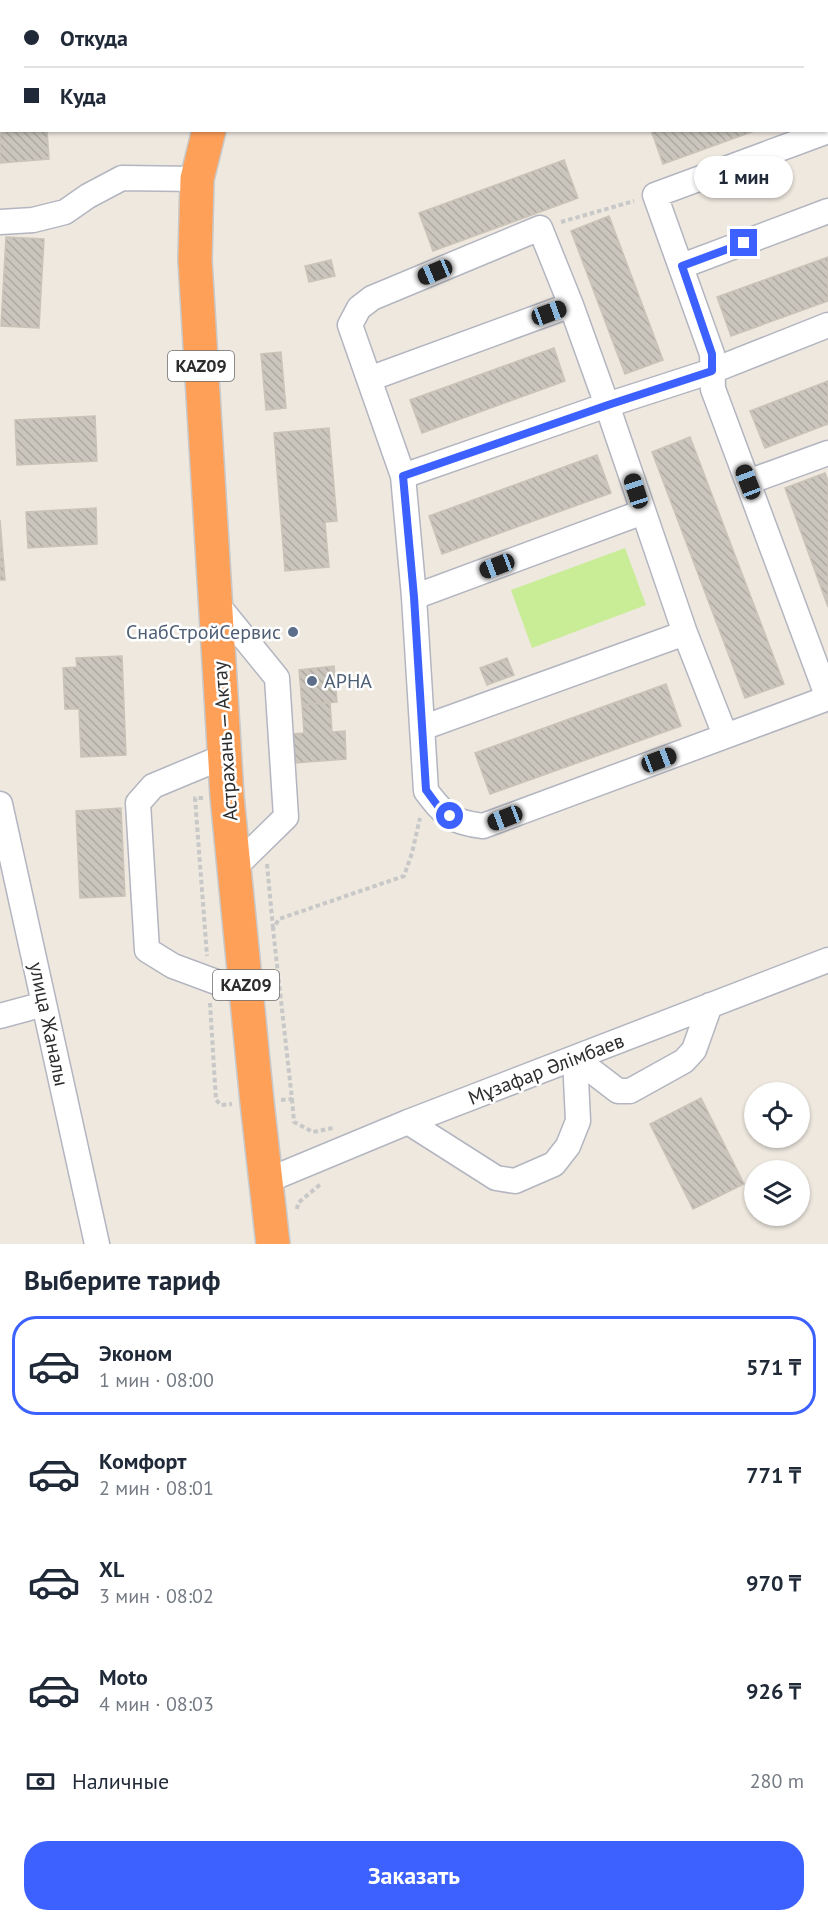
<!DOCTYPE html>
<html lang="ru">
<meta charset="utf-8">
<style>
:root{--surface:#fff;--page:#f6f6f7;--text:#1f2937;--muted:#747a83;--line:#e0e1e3;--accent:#3c61ff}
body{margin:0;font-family:"PT Sans",sans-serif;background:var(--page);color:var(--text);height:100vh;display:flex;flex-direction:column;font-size:22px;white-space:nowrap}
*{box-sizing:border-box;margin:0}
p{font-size:20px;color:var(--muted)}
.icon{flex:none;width:33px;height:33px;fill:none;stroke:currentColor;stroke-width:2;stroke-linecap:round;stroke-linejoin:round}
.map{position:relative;height:1244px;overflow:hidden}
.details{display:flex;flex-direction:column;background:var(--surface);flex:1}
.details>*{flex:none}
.hud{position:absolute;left:0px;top:0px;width:828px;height:132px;box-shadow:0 2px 4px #0004;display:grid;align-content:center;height:132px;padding:0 24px;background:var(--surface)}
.tools{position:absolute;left:744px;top:1082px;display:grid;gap:12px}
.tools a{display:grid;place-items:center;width:66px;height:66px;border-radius:50%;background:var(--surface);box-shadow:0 2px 4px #0004;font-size:30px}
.end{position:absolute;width:27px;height:27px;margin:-14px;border:8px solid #3c61ff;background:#fff;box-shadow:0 0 0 3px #fff}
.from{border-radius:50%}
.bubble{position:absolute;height:42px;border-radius:21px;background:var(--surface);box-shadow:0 2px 4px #0004;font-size:20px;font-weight:600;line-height:42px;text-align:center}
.car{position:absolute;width:18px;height:36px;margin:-18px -9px;border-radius:8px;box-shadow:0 0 4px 2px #0007;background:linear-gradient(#222 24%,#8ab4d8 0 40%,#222 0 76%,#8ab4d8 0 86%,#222 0)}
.hud b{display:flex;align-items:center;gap:21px;height:57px;font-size:22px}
.hud b+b{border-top:2px solid var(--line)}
.hud i{width:15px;height:15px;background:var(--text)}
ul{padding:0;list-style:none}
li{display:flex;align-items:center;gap:18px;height:99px;margin:0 12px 9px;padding:0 12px;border:3px solid transparent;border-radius:24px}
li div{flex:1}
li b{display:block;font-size:22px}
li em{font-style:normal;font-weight:600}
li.on{border-color:var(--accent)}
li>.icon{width:54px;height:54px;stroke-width:1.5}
h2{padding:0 24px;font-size:27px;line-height:72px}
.pay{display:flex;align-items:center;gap:15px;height:66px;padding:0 24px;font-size:22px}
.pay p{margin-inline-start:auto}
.cta{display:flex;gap:12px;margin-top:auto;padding:12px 24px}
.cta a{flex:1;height:69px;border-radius:24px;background:var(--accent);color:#fff;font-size:24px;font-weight:600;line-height:69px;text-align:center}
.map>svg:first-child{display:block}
.pitch{fill:#c9ed96}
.building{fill:url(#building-back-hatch);stroke:#cac4b8;stroke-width:1.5}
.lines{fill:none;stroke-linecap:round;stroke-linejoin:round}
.minor-casing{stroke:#b3b5c0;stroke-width:27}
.highway-casing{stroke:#c8c8c8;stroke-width:36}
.path{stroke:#c8c8c8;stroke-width:4;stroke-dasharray:4.5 3;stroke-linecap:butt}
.minor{stroke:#fff;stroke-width:24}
.highway{stroke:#ffa059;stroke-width:33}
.route{stroke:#3c61ff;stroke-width:8}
.service-dot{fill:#5c6f8a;stroke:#fff;stroke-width:2}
.labels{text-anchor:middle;stroke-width:5;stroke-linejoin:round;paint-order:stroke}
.shield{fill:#fff;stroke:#6c6c6c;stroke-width:1.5}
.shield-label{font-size:18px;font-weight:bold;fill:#2d2d2d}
.service-label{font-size:20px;fill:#4e5e75;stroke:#fff;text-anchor:end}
.street-label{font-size:20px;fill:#2d2d2d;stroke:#fff}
</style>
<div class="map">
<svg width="828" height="1244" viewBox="0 0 828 1244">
<defs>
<pattern id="building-back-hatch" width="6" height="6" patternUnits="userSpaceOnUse" patternTransform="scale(1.5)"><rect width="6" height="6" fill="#cac6bd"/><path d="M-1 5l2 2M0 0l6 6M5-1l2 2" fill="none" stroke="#aeaaa3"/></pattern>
</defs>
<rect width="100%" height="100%" fill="#eee8df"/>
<path class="pitch" d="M 625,548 L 646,605 L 532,648 L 511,590 Z"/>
<path class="building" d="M 20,130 L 47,130 L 49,159 L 0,163 L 0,132 Z
M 651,130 L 757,130 L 663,164 Z
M 564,160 L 578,198 L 433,251 L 419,213 Z
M 609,216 L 663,360 L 625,374 L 571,231 Z
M 6,237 L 44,239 L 39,328 L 1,326 Z
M 828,257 L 828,301 L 731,336 L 717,297 Z
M 331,260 L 335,276 L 309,282 L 305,266 Z
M 554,348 L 565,381 L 422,433 L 410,400 Z
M 281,352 L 286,408 L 266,410 L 261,354 Z
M 828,381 L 828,424 L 765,448 L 750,411 Z
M 95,416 L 97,461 L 17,465 L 15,420 Z
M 329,428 L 337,521 L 325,522 L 329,567 L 285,571 L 274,433 Z
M 690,437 L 784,684 L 745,698 L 652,452 Z
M 597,455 L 611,493 L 442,554 L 429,516 Z
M 825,473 L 828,481 L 828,607 L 785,488 Z
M 96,508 L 97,544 L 28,548 L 26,512 Z
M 0,520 L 5,580 L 0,580 Z
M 122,656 L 126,755 L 81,757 L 79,709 L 65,709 L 63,668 L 77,667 L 76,658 Z
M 507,658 L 514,675 L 487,685 L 480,668 Z
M 334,666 L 337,702 L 302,705 L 299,670 Z
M 666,684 L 681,726 L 490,794 L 475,753 Z
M 330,702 L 332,732 L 345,731 L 346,759 L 295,763 L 293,734 L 304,733 L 302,705 Z
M 121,808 L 125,896 L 80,898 L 76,811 Z
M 701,1098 L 744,1184 L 693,1209 L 650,1124 Z"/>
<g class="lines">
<defs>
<path id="minor" d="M 828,131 L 655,195 L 712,354 L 713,389 L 828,698
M 0,222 L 33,220 L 65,212 L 88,196 L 122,178 L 197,179
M 682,266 L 828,211
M 828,325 L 712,371 L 607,405 L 403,476 L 414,597 L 426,791 C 445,816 451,822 483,826 L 828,698
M 369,379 L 571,305
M 403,476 L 350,325 L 359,308 L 372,298 L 540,228 L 571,305 L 607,405 L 685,633 L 725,735
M 748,482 L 828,453
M 414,597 L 643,512
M 216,603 L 277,678 L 286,817 L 235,867
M 422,728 L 685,633
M 225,756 L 153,786 L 138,803 L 147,950 L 173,966 L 246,993
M 0,804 L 97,1244
M 0,1016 L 44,1004
M 575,1058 L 618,1091 L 630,1091 L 684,1061 L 694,1050 L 710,1005
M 408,1122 L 496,1178 L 515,1181 L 554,1164 L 568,1146 L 578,1121 L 575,1058
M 266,1181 L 408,1122 L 828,960"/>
<path id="highway" d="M 241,2 L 242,0
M 209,130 L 197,179 L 195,260 L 227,796 L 257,1102 L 273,1244"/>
</defs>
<use href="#minor" class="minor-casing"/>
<use href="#highway" class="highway-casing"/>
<path class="path" d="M 561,222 L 634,201
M 203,798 L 195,798 L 207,956
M 267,864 L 273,928
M 210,1003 L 216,1100 L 221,1105 L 232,1104
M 292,1099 L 294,1122 L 313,1132 L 333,1128
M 281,1100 L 292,1099 L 273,929 L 279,919 L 404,876 L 412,853 L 420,818
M 297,1209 L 298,1203 L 322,1183"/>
<use href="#minor" class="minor"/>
<use href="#highway" class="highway"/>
</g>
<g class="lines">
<path class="route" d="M 450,816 L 440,809 L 426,790 L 414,597 L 403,476 L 608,405 L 712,371 L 712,354 L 682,266 L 744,243"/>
</g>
<g class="service-dot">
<circle cx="293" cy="632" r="6"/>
<circle cx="312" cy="681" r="6"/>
</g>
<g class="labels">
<g class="shield">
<rect x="168" y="351" width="66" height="30" rx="4.5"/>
<rect x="213" y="970" width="66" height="30" rx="4.5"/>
</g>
<g class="shield-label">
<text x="201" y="372">KAZ09</text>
<text x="246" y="991">KAZ09</text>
</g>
<g class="service-label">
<text x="281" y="639">СнабСтройСервис</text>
<text x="324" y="688" text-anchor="start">АРНА</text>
</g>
<g class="street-label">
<text transform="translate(225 741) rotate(-94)" y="7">Астрахань — Актау</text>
<text transform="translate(49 1024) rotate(78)" y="7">улица Жаналы</text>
<text transform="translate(546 1069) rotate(-21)" y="7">Мұзафар Әлімбаев</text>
</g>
</g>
</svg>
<div class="tools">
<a><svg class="icon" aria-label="locate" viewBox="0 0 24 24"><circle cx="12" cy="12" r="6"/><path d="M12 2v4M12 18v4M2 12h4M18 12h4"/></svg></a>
<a><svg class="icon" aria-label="layers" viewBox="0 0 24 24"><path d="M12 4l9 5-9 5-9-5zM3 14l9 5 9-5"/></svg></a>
</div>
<i class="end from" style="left:450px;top:816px"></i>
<i class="end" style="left:744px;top:243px"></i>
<div class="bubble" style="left:694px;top:156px;width:99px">1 мин</div>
<i class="car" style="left:435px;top:272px;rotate:247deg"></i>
<i class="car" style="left:549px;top:313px;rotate:70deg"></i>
<i class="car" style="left:748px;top:482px;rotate:339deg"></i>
<i class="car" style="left:636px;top:491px;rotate:342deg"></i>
<i class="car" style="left:497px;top:566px;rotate:249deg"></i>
<i class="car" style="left:659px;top:760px;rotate:69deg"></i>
<i class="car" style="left:505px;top:818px;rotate:249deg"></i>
<div class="hud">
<b><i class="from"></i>Откуда</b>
<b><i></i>Куда</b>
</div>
</div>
<section class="details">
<h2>Выберите тариф</h2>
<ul>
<li class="on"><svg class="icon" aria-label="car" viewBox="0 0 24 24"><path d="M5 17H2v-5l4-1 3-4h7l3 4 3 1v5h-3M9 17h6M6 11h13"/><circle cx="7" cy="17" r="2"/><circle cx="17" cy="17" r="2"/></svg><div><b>Эконом</b><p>1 мин · 08:00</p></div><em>571 ₸</em></li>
<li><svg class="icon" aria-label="car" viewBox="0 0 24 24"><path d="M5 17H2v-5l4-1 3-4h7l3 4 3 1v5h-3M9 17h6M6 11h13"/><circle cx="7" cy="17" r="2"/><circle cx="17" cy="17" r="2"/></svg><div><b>Комфорт</b><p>2 мин · 08:01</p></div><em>771 ₸</em></li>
<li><svg class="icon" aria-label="car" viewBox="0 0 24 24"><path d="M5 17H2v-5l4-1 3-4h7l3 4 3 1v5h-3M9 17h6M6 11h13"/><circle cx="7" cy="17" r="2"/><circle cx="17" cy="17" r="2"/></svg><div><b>XL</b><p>3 мин · 08:02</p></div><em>970 ₸</em></li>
<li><svg class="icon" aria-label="car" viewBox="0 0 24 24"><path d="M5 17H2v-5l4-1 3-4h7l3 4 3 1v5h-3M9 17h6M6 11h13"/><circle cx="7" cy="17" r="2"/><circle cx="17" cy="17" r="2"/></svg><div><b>Moto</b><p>4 мин · 08:03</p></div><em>926 ₸</em></li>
</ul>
<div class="pay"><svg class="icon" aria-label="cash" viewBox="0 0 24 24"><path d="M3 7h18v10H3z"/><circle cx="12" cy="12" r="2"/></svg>Наличные<p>280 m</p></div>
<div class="cta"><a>Заказать</a></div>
</section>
